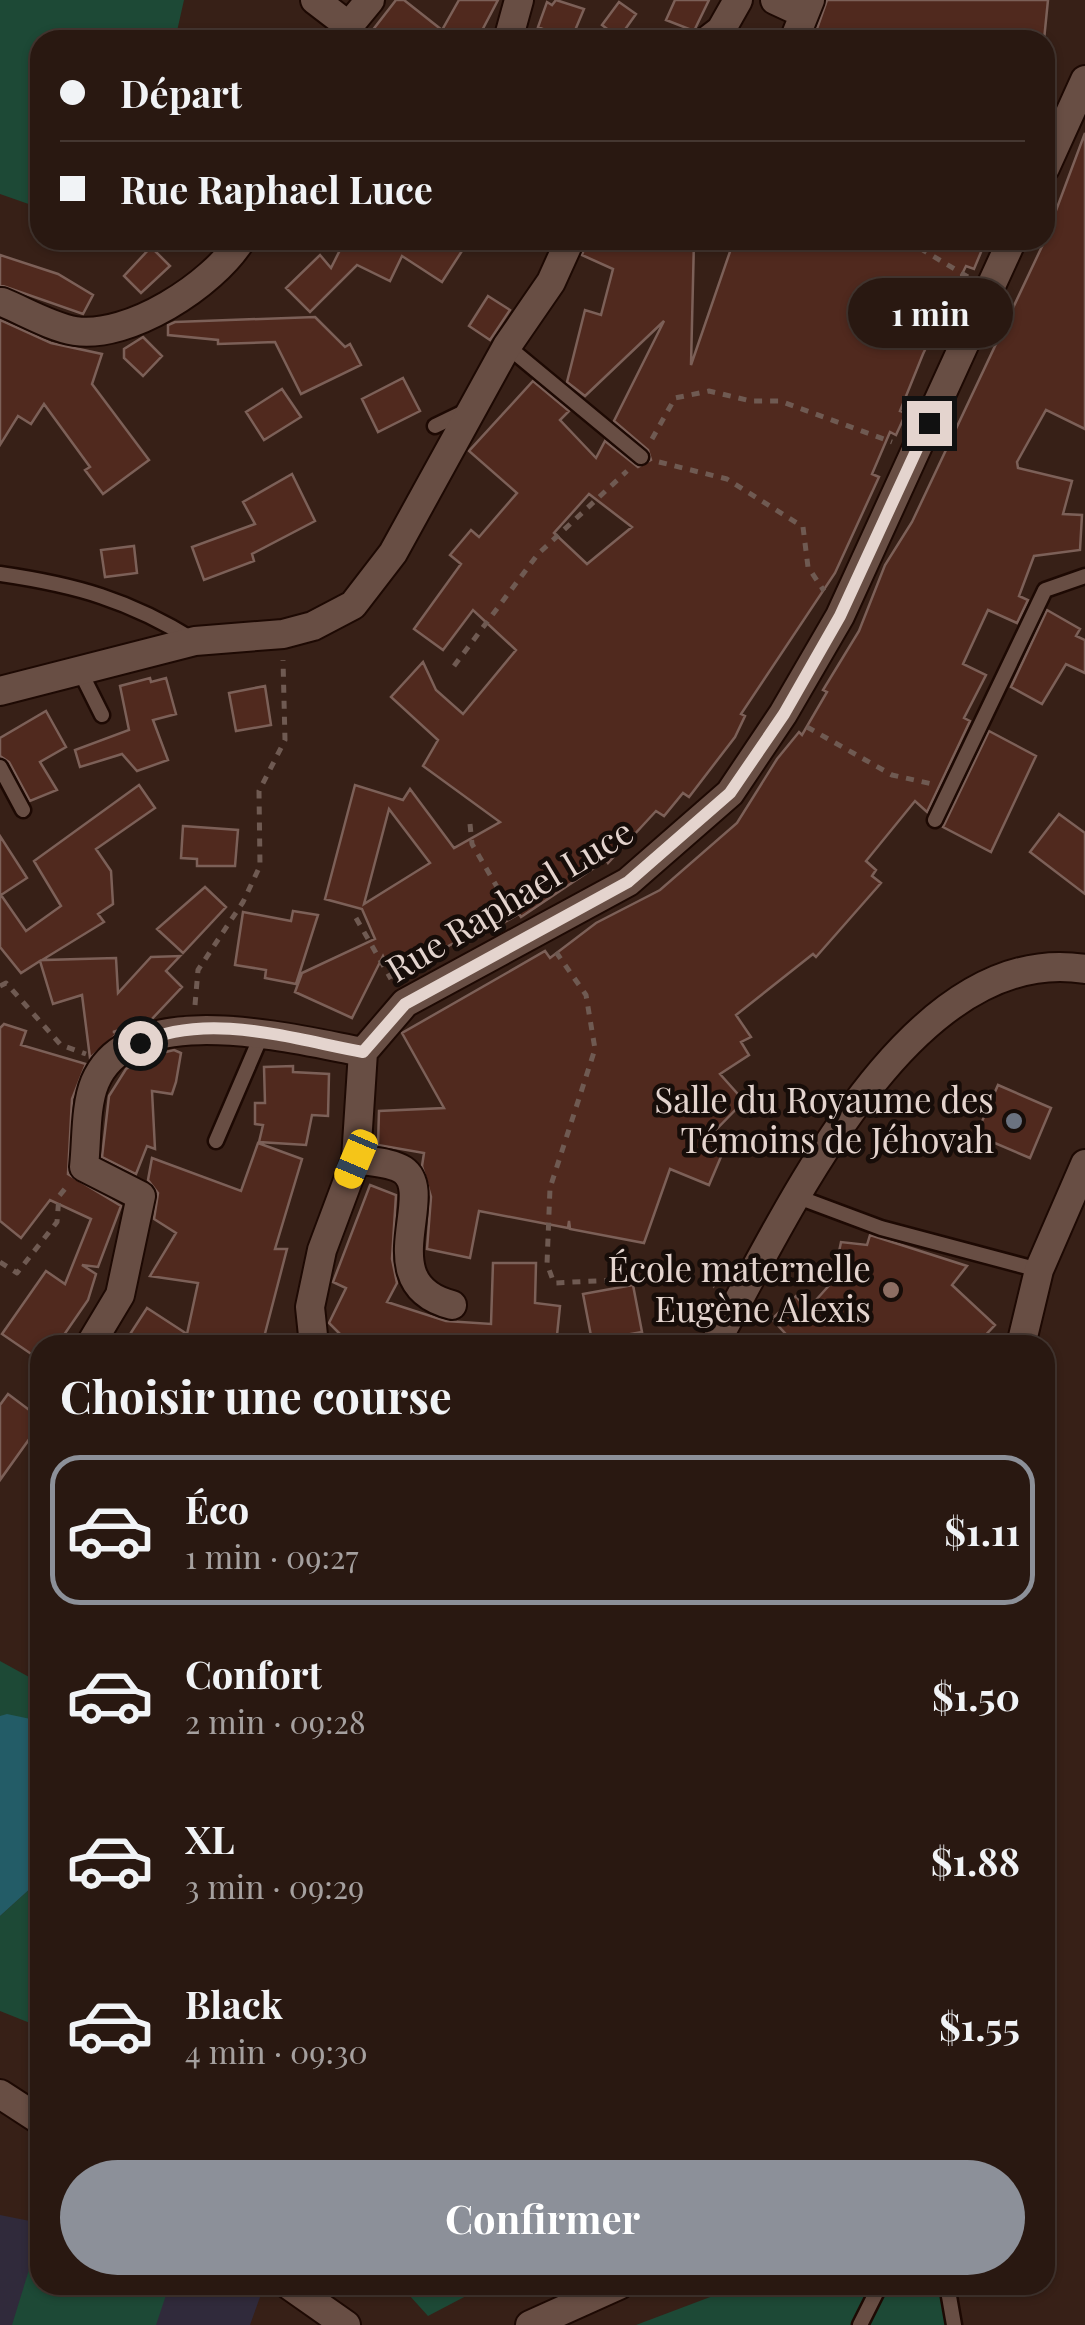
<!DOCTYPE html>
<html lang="fr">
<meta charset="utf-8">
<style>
:root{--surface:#291811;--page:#35251f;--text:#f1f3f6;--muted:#a5a09f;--line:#453731;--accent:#8c9099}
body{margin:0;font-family:"Playfair Display",serif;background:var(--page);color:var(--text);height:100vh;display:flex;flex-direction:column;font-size:38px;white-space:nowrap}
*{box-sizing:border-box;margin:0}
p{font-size:32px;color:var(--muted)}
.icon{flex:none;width:55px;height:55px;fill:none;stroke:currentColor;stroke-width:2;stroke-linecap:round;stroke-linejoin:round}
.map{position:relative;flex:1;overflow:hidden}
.sheet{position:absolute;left:30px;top:1335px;width:1025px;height:960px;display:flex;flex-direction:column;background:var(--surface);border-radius:30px;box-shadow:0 2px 8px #0004,0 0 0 2px var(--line)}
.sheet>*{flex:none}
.hud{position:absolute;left:30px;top:30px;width:1025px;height:220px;border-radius:30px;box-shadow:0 2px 8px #0004,0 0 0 2px var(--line);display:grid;align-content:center;height:220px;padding:0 30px;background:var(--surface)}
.end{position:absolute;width:45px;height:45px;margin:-22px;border:12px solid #e4d4ce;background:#111;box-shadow:0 0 0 5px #111}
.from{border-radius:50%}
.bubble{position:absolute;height:70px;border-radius:35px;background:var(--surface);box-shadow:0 2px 8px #0004,0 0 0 2px var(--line);font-size:32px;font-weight:700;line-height:70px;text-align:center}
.car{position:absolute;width:30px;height:60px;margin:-30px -15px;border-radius:12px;box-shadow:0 0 8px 2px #0007;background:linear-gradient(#f5c518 24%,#345 0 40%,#f5c518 0 76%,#345 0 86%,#f5c518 0)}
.hud b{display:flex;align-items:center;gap:35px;height:95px;font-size:38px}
.hud b+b{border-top:2px solid var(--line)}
.hud i{width:25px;height:25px;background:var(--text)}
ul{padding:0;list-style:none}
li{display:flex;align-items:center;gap:30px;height:150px;margin:0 20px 15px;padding:0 10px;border:5px solid transparent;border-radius:30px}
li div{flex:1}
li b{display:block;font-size:38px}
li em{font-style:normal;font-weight:700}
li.active{border-color:var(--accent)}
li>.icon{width:90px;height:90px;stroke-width:1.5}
h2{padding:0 30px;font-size:45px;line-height:120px}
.action{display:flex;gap:20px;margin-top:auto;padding:20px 30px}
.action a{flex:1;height:115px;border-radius:60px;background:var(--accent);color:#fff;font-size:40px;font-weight:700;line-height:115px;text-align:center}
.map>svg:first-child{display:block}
.education{fill:#302a3b}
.green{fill:#1d4936}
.water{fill:#235c67}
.building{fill:#50291e;stroke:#7c6058;stroke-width:2.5;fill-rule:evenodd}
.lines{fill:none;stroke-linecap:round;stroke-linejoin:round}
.lane-casing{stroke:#1d0903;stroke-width:19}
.street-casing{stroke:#1d0903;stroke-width:32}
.path{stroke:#6f5a52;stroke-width:5;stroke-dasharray:8 8;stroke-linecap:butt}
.lane{stroke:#684e44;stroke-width:14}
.street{stroke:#684e44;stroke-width:28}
.route{stroke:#e4d4ce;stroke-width:12}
.worship-dot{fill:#6b7280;stroke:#170d09;stroke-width:4}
.education-dot{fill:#8d6e63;stroke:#170d09;stroke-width:4}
.labels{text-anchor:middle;stroke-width:9;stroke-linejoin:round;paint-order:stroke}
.street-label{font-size:35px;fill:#e4d4ce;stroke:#170d09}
.poi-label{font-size:35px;fill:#e4d4ce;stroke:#170d09;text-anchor:end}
</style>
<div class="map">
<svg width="1085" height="2325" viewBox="0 0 1085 2325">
<rect width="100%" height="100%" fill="#372017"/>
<path class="education" d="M 0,2215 L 40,2223 L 40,2285 L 244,2285 L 260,2297 L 250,2325 L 0,2325 Z"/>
<path class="green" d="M 0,0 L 184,0 L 175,40 L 40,40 L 40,208 L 0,194 Z
M 0,1661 L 40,1683 L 40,1721 L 0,1716 Z
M 40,1869 L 40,2027 L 0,2011 L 0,1916 L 32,1887 Z
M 36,2247 L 40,2249 L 40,2285 L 145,2285 L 167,2292 L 156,2325 L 12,2325 Z
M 400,2285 L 487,2285 L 428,2316 Z
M 742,2285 L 942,2285 L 947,2325 L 636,2325 Z"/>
<path class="water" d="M 7,1714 L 40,1721 L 40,1869 L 32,1887 L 0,1916 L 0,1716 Z"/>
<path class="building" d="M 396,0 L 404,0 L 442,30 L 459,0 L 498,0 L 477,40 L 365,40 Z
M 556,0 L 584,9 L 571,40 L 543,40 L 547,31 L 538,27 L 547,2 L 552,5 Z
M 675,0 L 709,0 L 694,31 L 666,20 Z
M 827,0 L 1048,0 L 1044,40 L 813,40 Z
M 619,2 L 636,14 L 619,38 L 602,25 Z
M 1085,133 L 1085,429 L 1046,410 L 1017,462 L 1018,468 L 1072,481 L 1063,514 L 1082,515 L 1080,550 L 1034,556 L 1019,596 L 1028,600 L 1017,623 L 988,610 L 963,664 L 986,675 L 964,718 L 970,721 L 927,812 L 915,801 L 866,861 L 876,870 L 872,876 L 881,883 L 816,957 L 813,954 L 736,1015 L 751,1037 L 741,1042 L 749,1055 L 720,1074 L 744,1101 L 708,1138 L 726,1145 L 709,1185 L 670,1169 L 644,1243 L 570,1229 L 569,1221 L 568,1228 L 479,1211 L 470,1258 L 427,1249 L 431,1197 L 422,1166 L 424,1153 L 378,1145 L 379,1111 L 444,1108 L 402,1033 L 545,951 L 550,958 L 596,923 L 660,890 L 737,823 L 777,759 L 799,732 L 802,735 L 827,692 L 823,690 L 859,631 L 885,565 L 912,522 L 1045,240 Z
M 351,240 L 469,240 L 442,282 L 402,256 L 390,281 L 357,265 L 310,312 L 286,288 L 320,255 L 331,268 L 342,246 L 347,248 Z
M 587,240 L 694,240 L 691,365 L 734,240 L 986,240 L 974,269 L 966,266 L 923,354 L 900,411 L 906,413 L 896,435 L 890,432 L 872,474 L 879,477 L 835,573 L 741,714 L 745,716 L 735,737 L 689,797 L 683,793 L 664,816 L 656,811 L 608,863 L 606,860 L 521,917 L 519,914 L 473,940 L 470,934 L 393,977 L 383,956 L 352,1018 L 295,992 L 302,973 L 375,939 L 362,909 L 325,899 L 355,785 L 403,800 L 410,789 L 454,848 L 500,822 L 423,766 L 438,740 L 391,697 L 423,662 L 436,690 L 463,714 L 516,650 L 473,610 L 443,650 L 414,629 L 461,564 L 450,555 L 471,530 L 479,537 L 517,493 L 469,451 L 533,381 L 569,411 L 560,420 L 596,458 L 605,441 L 638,467 L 651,460 L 648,450 L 614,421 L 664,321 L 585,396 L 567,382 L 585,310 L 601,315 L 613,269 L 582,255 ZM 589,494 L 632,527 L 587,564 L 554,533 ZM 389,809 L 430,863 L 364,904 Z
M 151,247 L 170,266 L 141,293 L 124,276 Z
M 0,255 L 58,274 L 93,295 L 83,314 L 0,285 Z
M 488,296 L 510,310 L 490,340 L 469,326 Z
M 315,317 L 345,347 L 350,344 L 361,365 L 301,394 L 275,342 L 218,344 L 218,340 L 168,335 L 168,325 L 175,322 Z
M 0,320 L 51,343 L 102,354 L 92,384 L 149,460 L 103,494 L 85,470 L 90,467 L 44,404 L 31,424 L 18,416 L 0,445 Z
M 143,337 L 162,356 L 143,376 L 124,358 L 124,349 Z
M 403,378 L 420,411 L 378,432 L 362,399 Z
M 282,389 L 301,417 L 264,440 L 246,412 Z
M 292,474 L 315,521 L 252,554 L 254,561 L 204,580 L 192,547 L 255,524 L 243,502 Z
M 134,546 L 137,573 L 105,577 L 101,550 Z
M 1047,610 L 1080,629 L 1076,636 L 1085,640 L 1085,673 L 1066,664 L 1042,704 L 1011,687 Z
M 150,678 L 151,682 L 166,678 L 176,714 L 153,720 L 168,760 L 137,771 L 122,754 L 80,767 L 75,750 L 129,730 L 120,686 Z
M 265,686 L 271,725 L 236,731 L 229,693 Z
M 46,711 L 66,747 L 40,762 L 57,790 L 30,801 L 9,762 L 0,756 L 0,738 Z
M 989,731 L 1036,756 L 991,852 L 943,827 Z
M 139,785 L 155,808 L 96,849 L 111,871 L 113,904 L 98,914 L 104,922 L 42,960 L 116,958 L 118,993 L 151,957 L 180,956 L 166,971 L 182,987 L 151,1020 L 113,1032 L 118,1033 L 90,1058 L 82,995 L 53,1004 L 40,961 L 21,973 L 0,947 L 0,836 L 27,878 L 1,895 L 26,931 L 61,906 L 34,861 Z
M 1059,814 L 1085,833 L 1085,894 L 1030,852 Z
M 183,826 L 238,830 L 235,866 L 197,866 L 197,859 L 181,858 Z
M 205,887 L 226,907 L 183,953 L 157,929 Z
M 293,911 L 318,915 L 296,984 L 265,978 L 266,970 L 235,965 L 243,912 L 291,921 Z
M 4,1024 L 26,1031 L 21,1045 L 86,1064 L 72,1099 L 68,1174 L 121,1206 L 98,1267 L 82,1265 L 96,1274 L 88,1300 L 57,1345 L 40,1345 L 40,1360 L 2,1334 L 46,1271 L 65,1284 L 91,1219 L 50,1200 L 21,1238 L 0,1221 L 0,1028 Z
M 174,1050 L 181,1053 L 176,1082 L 172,1094 L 152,1091 L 155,1149 L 147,1146 L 136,1174 L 102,1157 L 109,1096 L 126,1069 L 149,1056 Z
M 293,1066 L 293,1072 L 329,1074 L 328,1116 L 312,1115 L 306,1145 L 259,1142 L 263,1125 L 255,1124 L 255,1103 L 265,1103 L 264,1067 Z
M 998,1085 L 1051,1108 L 1030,1158 L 976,1135 Z
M 258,1143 L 302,1159 L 275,1249 L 287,1249 L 262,1345 L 123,1345 L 147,1308 L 187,1334 L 198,1283 L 150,1276 L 176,1233 L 154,1219 L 158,1193 L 148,1180 L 152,1158 L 241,1191 Z
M 370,1185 L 396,1195 L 392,1259 L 397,1283 L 387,1302 L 446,1321 L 491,1324 L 493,1263 L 536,1263 L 535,1303 L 560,1306 L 556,1345 L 339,1345 L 341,1335 L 329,1323 L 346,1288 L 333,1282 Z
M 870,1235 L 967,1266 L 952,1285 L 995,1325 L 976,1345 L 796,1345 L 772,1319 L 796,1296 L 807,1310 L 833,1281 L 841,1242 L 867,1245 Z
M 633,1285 L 642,1332 L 592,1341 L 583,1294 Z
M 8,1394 L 40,1418 L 40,1424 L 0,1480 L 0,1405 Z"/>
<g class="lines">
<defs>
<path id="lane" d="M 507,346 L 641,457
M 435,426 L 466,411
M 0,574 C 76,585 129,600 195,641
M 81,673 L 102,715
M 0,767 L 23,810
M 935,820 L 1045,590 L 1085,576
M 216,1141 L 262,1034
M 798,1197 L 881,1228 L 1039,1270
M 947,2285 L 954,2325
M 860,2325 L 880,2285"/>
<path id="street" d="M 315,0 L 349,26
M 775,0 L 803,13
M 337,40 L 370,0
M 508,40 L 519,0
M 708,40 L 721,30 L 738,0
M 794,40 L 810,0
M 1045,168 L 1085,80
M 2,302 C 24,311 51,327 75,331 C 129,339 213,285 241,240
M 0,691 L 195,641 L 283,634 L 313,626 L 353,605 L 393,553 L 507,346 L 551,282 L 570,240
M 356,1159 C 370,1162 391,1162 403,1170 C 438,1194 369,1284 452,1305
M 90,1345 L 120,1295 L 141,1196 L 84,1167 C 87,1140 85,1106 95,1082 C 131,996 296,1040 363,1052
M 314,1345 L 310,1307 L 322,1250 L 356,1159 L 363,1052 L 405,1003 L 628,882 L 730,793 L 783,714 L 840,616 L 1012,240
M 714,1345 C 784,1221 908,940 1085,969
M 1021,1345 L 1039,1270 L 1085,1164
M 0,2094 L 40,2120
M 289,2285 L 346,2325
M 530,2325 L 619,2285"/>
</defs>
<use href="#lane" class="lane-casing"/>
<use href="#street" class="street-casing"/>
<path class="path" d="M 906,240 L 968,277
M 652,439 L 675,398 L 709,391 L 751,401 L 780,401 L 892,442
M 659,462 L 727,479 L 803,527 L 808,567 L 824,591
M 454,666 L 538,554 L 627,471
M 807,727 L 892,775 L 932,784
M 470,824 L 472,844 L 514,916
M 356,918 L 391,979
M 556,952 L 586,995 L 595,1049 L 550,1188 L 547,1264 L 554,1283 L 696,1276 L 715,1286
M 0,986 L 6,983 L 61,1045 L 86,1054
M 195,1005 L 198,970 L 243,902 L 260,866 L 259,791 L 285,740 L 283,660
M 0,1262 L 17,1273 L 57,1222 L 59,1196 L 69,1184"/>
<use href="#lane" class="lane"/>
<use href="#street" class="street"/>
</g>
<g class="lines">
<path class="route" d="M 140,1043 C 208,1011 292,1039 363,1052 L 405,1004 L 628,882 L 730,793 L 784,714 L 840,616 L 929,423"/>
</g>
<circle class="worship-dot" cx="1014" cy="1121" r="10"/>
<circle class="education-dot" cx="891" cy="1290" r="10"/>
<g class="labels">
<g class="street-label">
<text transform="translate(510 901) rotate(-31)" y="12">Rue Raphael Luce</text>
</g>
<g class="poi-label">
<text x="994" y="1113">Salle du Royaume des<tspan x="994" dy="40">Témoins de Jéhovah</tspan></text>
<text x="871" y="1282">École maternelle<tspan x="871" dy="40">Eugène Alexis</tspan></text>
</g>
</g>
</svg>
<i class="end from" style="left:140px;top:1043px"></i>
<i class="end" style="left:929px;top:423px"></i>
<div class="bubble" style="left:848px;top:278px;width:165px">1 min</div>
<i class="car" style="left:356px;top:1159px;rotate:203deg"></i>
<div class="hud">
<b><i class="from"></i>Départ</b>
<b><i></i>Rue Raphael Luce</b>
</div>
<section class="sheet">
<h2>Choisir une course</h2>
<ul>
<li class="active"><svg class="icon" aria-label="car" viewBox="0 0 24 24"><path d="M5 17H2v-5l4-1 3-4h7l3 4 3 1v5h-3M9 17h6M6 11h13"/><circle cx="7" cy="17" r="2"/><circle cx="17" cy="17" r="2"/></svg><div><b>Éco</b><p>1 min · 09:27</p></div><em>$1.11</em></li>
<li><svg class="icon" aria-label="car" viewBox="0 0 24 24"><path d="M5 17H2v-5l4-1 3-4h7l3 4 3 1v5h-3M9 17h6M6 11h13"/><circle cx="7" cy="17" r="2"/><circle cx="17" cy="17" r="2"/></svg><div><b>Confort</b><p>2 min · 09:28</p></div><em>$1.50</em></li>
<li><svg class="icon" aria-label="car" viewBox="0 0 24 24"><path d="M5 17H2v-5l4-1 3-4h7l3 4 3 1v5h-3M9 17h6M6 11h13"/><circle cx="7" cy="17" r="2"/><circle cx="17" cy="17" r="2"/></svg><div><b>XL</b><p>3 min · 09:29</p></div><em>$1.88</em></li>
<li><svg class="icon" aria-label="car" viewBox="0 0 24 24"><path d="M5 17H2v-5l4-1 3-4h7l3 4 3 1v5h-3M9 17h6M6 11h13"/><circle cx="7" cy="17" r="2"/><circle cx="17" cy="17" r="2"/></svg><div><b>Black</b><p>4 min · 09:30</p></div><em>$1.55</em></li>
</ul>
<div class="action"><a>Confirmer</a></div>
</section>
</div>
